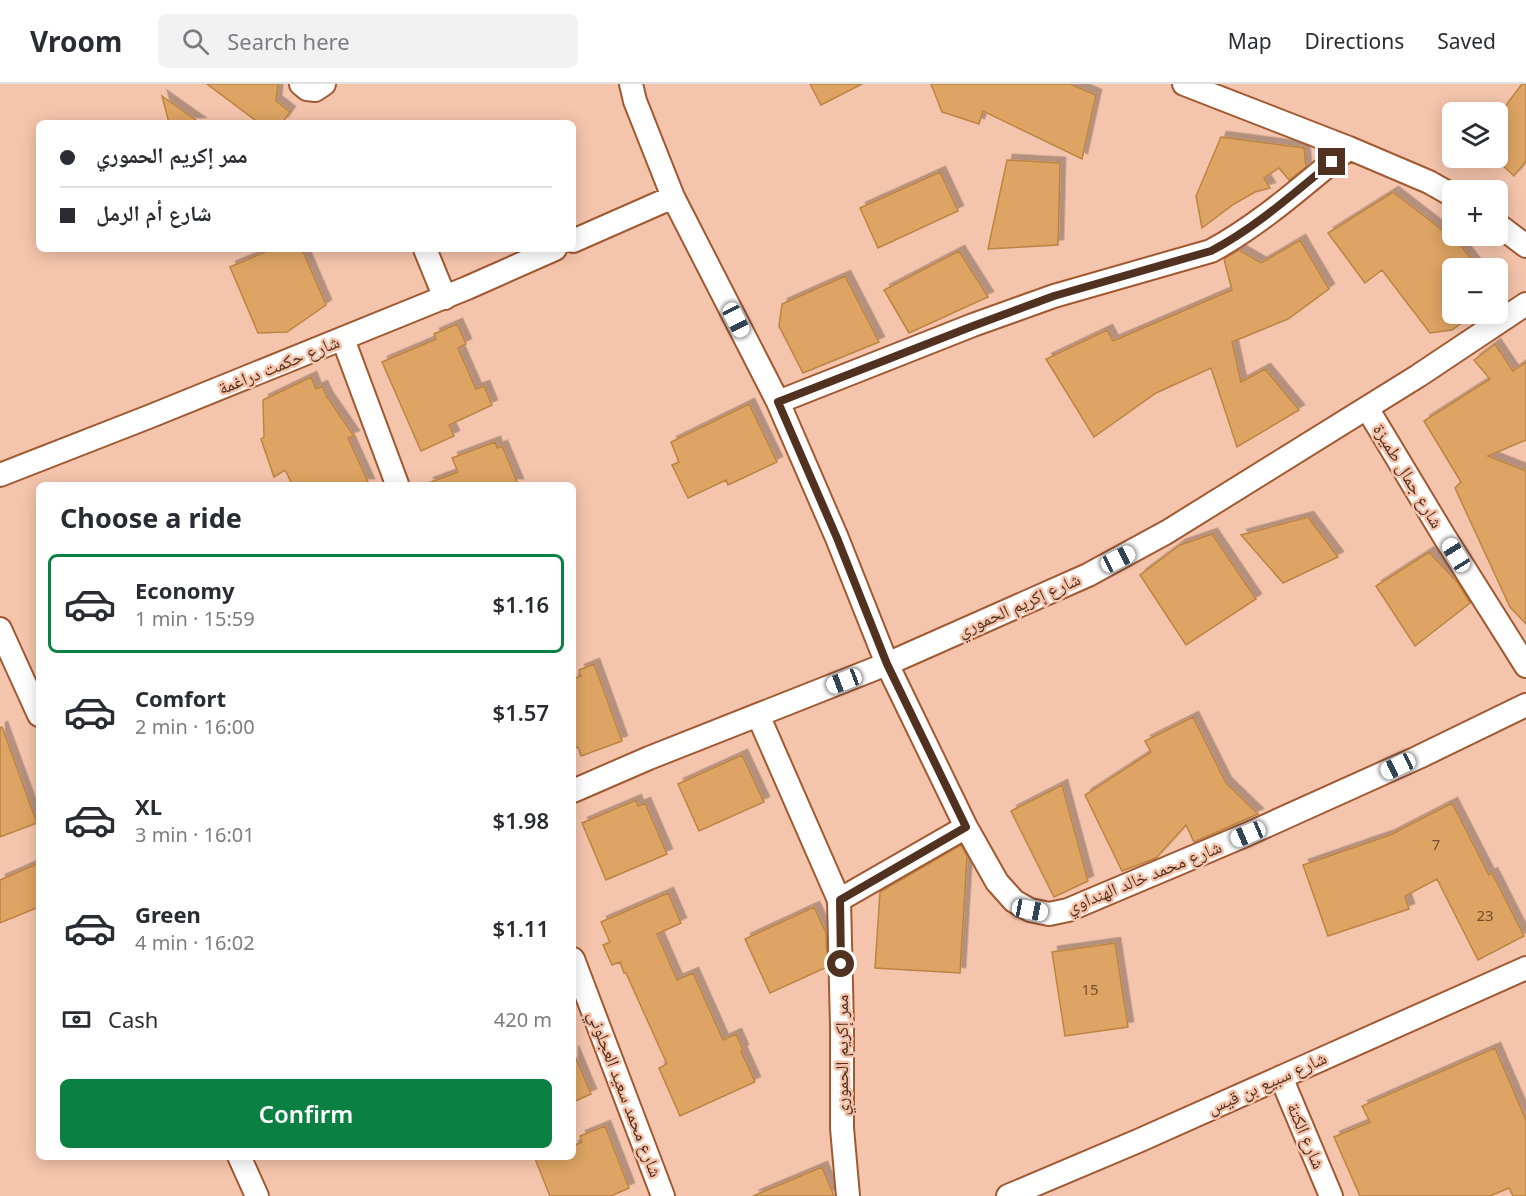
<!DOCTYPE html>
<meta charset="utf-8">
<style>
:root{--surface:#fff;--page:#f2f2f3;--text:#2b2b33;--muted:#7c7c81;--line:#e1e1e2;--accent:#0b8043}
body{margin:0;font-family:"Noto Sans","Noto Naskh Arabic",sans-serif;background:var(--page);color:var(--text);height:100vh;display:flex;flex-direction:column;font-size:22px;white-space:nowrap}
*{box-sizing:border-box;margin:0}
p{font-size:20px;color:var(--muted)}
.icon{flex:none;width:33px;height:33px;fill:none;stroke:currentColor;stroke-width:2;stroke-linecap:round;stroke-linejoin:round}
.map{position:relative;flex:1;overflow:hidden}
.sheet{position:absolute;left:36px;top:398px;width:540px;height:678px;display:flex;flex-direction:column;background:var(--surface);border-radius:9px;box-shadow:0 3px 15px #0003}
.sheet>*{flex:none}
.hud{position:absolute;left:36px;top:36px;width:540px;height:132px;border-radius:9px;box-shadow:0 3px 15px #0003;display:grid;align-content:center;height:132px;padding:0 24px;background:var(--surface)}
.tools{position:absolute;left:1442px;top:18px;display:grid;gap:12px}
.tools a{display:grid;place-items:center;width:66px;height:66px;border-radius:9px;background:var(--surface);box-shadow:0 3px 15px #0003;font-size:30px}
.end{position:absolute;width:27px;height:27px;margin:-14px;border:8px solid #513120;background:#fff;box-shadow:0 0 0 3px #fff}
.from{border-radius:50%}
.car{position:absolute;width:18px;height:36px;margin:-18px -9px;border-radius:8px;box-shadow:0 0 4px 2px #0007;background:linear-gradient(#fff 24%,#345 0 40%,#fff 0 76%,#345 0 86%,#fff 0)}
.hud b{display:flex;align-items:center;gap:21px;height:57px;font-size:22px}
.hud b+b{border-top:2px solid var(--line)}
.hud i{width:15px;height:15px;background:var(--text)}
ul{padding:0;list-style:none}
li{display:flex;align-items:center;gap:18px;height:99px;margin:0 12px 9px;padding:0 12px;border:3px solid transparent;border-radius:9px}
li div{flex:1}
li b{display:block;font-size:22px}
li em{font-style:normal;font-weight:600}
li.active{border-color:var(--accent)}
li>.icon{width:54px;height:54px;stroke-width:1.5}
h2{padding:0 24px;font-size:27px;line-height:72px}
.pay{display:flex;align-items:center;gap:15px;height:66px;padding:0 24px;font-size:22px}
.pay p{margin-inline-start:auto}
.cta{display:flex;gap:12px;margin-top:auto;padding:12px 24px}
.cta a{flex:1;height:69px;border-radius:9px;background:var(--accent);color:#fff;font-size:24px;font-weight:600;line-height:69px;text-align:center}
header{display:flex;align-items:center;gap:36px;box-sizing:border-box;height:84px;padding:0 30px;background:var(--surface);border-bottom:2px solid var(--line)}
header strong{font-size:28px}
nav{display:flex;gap:33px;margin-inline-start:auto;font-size:21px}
.search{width:420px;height:54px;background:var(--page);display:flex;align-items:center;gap:15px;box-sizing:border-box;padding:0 21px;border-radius:9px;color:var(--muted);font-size:22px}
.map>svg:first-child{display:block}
.building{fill:#dda464;stroke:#bc8442;stroke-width:1.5;filter:url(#shadow)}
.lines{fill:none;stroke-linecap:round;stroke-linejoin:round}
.minor-casing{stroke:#a05931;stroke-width:26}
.minor{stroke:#fff;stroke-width:22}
.route{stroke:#513120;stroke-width:8}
.labels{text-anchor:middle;stroke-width:5;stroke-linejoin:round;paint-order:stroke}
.number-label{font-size:15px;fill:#744e31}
.street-label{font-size:18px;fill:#513120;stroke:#f5c4ac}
</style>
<header>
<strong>Vroom</strong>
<div class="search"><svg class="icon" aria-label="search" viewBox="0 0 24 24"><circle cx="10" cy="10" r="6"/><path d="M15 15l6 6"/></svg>Search here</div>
<nav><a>Map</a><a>Directions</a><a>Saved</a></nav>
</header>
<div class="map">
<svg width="1526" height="1112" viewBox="0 0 1526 1112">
<defs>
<filter id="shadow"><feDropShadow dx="5.5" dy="-5.5" stdDeviation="0" flood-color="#0004"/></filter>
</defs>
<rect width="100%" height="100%" fill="#f5c4ac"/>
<path class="building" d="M 207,0 L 278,0 L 276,17 L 290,28 L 282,39 L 259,39 Z
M 810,0 L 862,0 L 821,21 Z
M 931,0 L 1070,0 L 1096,11 L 1082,75 L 983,27 L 979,40 L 942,28 Z
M 1522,0 L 1526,0 L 1526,77 L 1514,92 L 1497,76 L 1497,33 Z
M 162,12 L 200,39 L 169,39 Z
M 1221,53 L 1304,64 L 1306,83 L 1289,96 L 1279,84 L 1264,94 L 1270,104 L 1255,108 L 1234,120 L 1202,144 L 1196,112 Z
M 1007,76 L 1060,79 L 1058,161 L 988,165 Z
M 940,88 L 958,127 L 878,164 L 860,124 Z
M 1393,108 L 1459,159 L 1478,184 L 1452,184 L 1452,230 L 1474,230 L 1452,246 L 1430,249 L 1382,186 L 1365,199 L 1328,149 Z
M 1300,156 L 1329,205 L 1288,235 L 1232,258 L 1241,298 L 1265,285 L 1299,326 L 1237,363 L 1211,284 L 1156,309 L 1094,353 L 1046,275 L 1107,246 L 1113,257 L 1232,206 L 1224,175 L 1239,166 L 1261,179 Z
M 272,165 L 302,165 L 326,221 L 287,248 L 258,249 L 230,183 Z
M 959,167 L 988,213 L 909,249 L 884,206 Z
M 845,192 L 879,258 L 803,289 L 779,242 L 782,220 Z
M 457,240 L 466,260 L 458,264 L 476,305 L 484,302 L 492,321 L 449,341 L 454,352 L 421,367 L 382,278 L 436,255 L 434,250 Z
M 1495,260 L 1513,287 L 1526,278 L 1526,356 L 1488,372 L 1526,387 L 1526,540 L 1510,523 L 1455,404 L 1461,398 L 1424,337 L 1490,295 L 1474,276 Z
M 311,293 L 316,305 L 322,302 L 327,313 L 354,352 L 348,354 L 369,400 L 292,400 L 285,386 L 274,393 L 261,355 L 264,353 L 263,316 Z
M 749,320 L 777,378 L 728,401 L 726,396 L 688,414 L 672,381 L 679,378 L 671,358 Z
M 495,358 L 497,364 L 502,362 L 518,400 L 428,400 L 428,399 L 458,388 L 452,374 Z
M 1308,433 L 1338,473 L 1283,499 L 1241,451 Z
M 1212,450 L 1256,515 L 1186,561 L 1140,491 L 1180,461 Z
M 1429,468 L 1458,499 L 1470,519 L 1415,562 L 1376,502 Z
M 594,580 L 622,657 L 581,672 L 578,663 L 573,665 L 573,595 L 581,592 L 579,586 Z
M 1193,633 L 1226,699 L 1258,730 L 1194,758 L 1186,741 L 1156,774 L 1122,787 L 1085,711 L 1151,668 L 1145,657 Z
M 2,643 L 37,739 L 0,753 L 0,644 Z
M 742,671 L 764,718 L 699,747 L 678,700 Z
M 1062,701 L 1088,797 L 1054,813 L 1011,727 Z
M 636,716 L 638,722 L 645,719 L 667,770 L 606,796 L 582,739 Z
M 1452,719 L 1489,791 L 1492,789 L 1524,852 L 1478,876 L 1437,795 L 1405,812 L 1409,825 L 1328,852 L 1303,781 L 1390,751 Z
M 961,761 L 967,772 L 960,889 L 875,884 L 880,808 Z
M 39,779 L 39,823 L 0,839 L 0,796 Z
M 668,809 L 681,839 L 657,850 L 677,896 L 693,889 L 723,956 L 736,950 L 743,966 L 741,967 L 755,998 L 680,1032 L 659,984 L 667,980 L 626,889 L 624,889 L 620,878 L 612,881 L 603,861 L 610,858 L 601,838 Z
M 814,823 L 826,849 L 827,883 L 770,909 L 745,855 Z
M 1115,859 L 1128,943 L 1065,952 L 1052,868 Z
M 1495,964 L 1526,1036 L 1526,1112 L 1513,1112 L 1509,1104 L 1490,1112 L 1360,1112 L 1334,1053 L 1370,1038 L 1362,1022 Z
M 573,967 L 591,1010 L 573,1018 Z
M 605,1042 L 629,1104 L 611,1112 L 550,1112 L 534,1072 L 573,1072 L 573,1062 L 582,1058 L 580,1052 Z
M 822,1083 L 834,1112 L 753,1112 Z"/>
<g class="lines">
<defs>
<path id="minor" d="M 301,0 L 307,5 L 315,6 L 324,0
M 631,0 L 635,17 L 673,113 L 778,318 L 837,454 L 887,580 L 966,743 L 997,798 L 1014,817 L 1030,826 L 1049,830 L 1068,826 L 1248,750 L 1419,673 L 1526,621
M 1184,0 L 1349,64 L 1429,98 L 1452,111
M 1497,140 L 1526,162
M 573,157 L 673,113
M 425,165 L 445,214
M 343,255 L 397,400
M 778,318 L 973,241 L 1054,212 L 1211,167 C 1261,140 1305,100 1349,64
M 1367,324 L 1444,452 L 1526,582
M 0,391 L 151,332 L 467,204 L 555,165
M 0,545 L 39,631
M 758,631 L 839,816 L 842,943 L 842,1044 L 848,1112
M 573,707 L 649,674 L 887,580 L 1088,491 L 1167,448 L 1418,292 L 1526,220
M 839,816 L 966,743
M 573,875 L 663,1112
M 1281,993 L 1331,1112
M 239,1072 L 257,1112
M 1008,1112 L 1138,1057 L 1526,884"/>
</defs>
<use href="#minor" class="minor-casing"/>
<use href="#minor" class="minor"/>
</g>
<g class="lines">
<path class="route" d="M 841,880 L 840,816 L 966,743 L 887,580 L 837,454 L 778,318 L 973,242 L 1054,212 L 1211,167 C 1255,144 1293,110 1332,78"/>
</g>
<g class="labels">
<g class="number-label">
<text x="1436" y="766">7</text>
<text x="1485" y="837">23</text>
<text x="1090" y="911">15</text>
</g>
<g class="street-label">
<text transform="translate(279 281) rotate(-22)" y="6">شارع حكمت دراغمة</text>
<text transform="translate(1408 392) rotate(59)" y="6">شارع جمال طميزة</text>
<text transform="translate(1019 521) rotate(-24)" y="6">شارع إكريم الحموري</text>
<text transform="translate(1144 793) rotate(-22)" y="6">شارع محمد خالد الهنداوي</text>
<text transform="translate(842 971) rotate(-90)" y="6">ممر إكريم الحموري</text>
<text transform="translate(1267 999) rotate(-24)" y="6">شارع سبيع بن قيس</text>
<text transform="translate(625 1010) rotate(69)" y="6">شارع محمد سعيد العجلوني</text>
<text transform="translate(1306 1052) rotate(67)" y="6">شارع الكتة</text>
</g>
</g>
</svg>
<div class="tools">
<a><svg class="icon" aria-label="layers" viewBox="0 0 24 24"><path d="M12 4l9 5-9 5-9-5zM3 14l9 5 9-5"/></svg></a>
<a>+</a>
<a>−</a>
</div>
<i class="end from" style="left:841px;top:880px"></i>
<i class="end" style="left:1332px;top:78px"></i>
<i class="car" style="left:736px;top:236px;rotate:153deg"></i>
<i class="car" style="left:1456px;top:471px;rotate:328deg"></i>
<i class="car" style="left:1118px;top:475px;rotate:63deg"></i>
<i class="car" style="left:844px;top:597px;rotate:249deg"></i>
<i class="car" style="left:1398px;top:682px;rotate:245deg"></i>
<i class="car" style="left:1248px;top:750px;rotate:247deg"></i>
<i class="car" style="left:1030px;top:826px;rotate:101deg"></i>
<div class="hud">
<b><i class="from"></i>ممر إكريم الحموري</b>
<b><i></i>شارع أم الرمل</b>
</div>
<section class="sheet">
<h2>Choose a ride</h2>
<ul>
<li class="active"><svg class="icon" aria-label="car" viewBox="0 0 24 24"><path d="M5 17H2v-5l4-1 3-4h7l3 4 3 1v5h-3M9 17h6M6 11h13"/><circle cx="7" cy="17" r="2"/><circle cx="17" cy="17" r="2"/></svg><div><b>Economy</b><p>1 min · 15:59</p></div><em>$1.16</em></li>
<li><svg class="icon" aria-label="car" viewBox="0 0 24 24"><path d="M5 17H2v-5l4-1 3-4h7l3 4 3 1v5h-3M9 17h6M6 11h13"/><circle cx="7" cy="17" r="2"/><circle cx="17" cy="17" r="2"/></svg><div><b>Comfort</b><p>2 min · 16:00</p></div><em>$1.57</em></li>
<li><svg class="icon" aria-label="car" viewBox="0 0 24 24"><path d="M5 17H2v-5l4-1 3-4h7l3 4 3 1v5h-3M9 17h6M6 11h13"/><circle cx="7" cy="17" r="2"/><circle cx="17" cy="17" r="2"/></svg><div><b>XL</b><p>3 min · 16:01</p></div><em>$1.98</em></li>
<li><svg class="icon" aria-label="car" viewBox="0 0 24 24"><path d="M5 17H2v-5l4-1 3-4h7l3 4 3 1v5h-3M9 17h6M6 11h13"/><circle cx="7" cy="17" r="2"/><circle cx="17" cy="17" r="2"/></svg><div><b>Green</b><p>4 min · 16:02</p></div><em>$1.11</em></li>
</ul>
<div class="pay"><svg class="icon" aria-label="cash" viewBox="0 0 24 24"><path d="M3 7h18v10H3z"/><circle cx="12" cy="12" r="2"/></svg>Cash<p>420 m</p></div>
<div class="cta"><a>Confirm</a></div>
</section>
</div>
